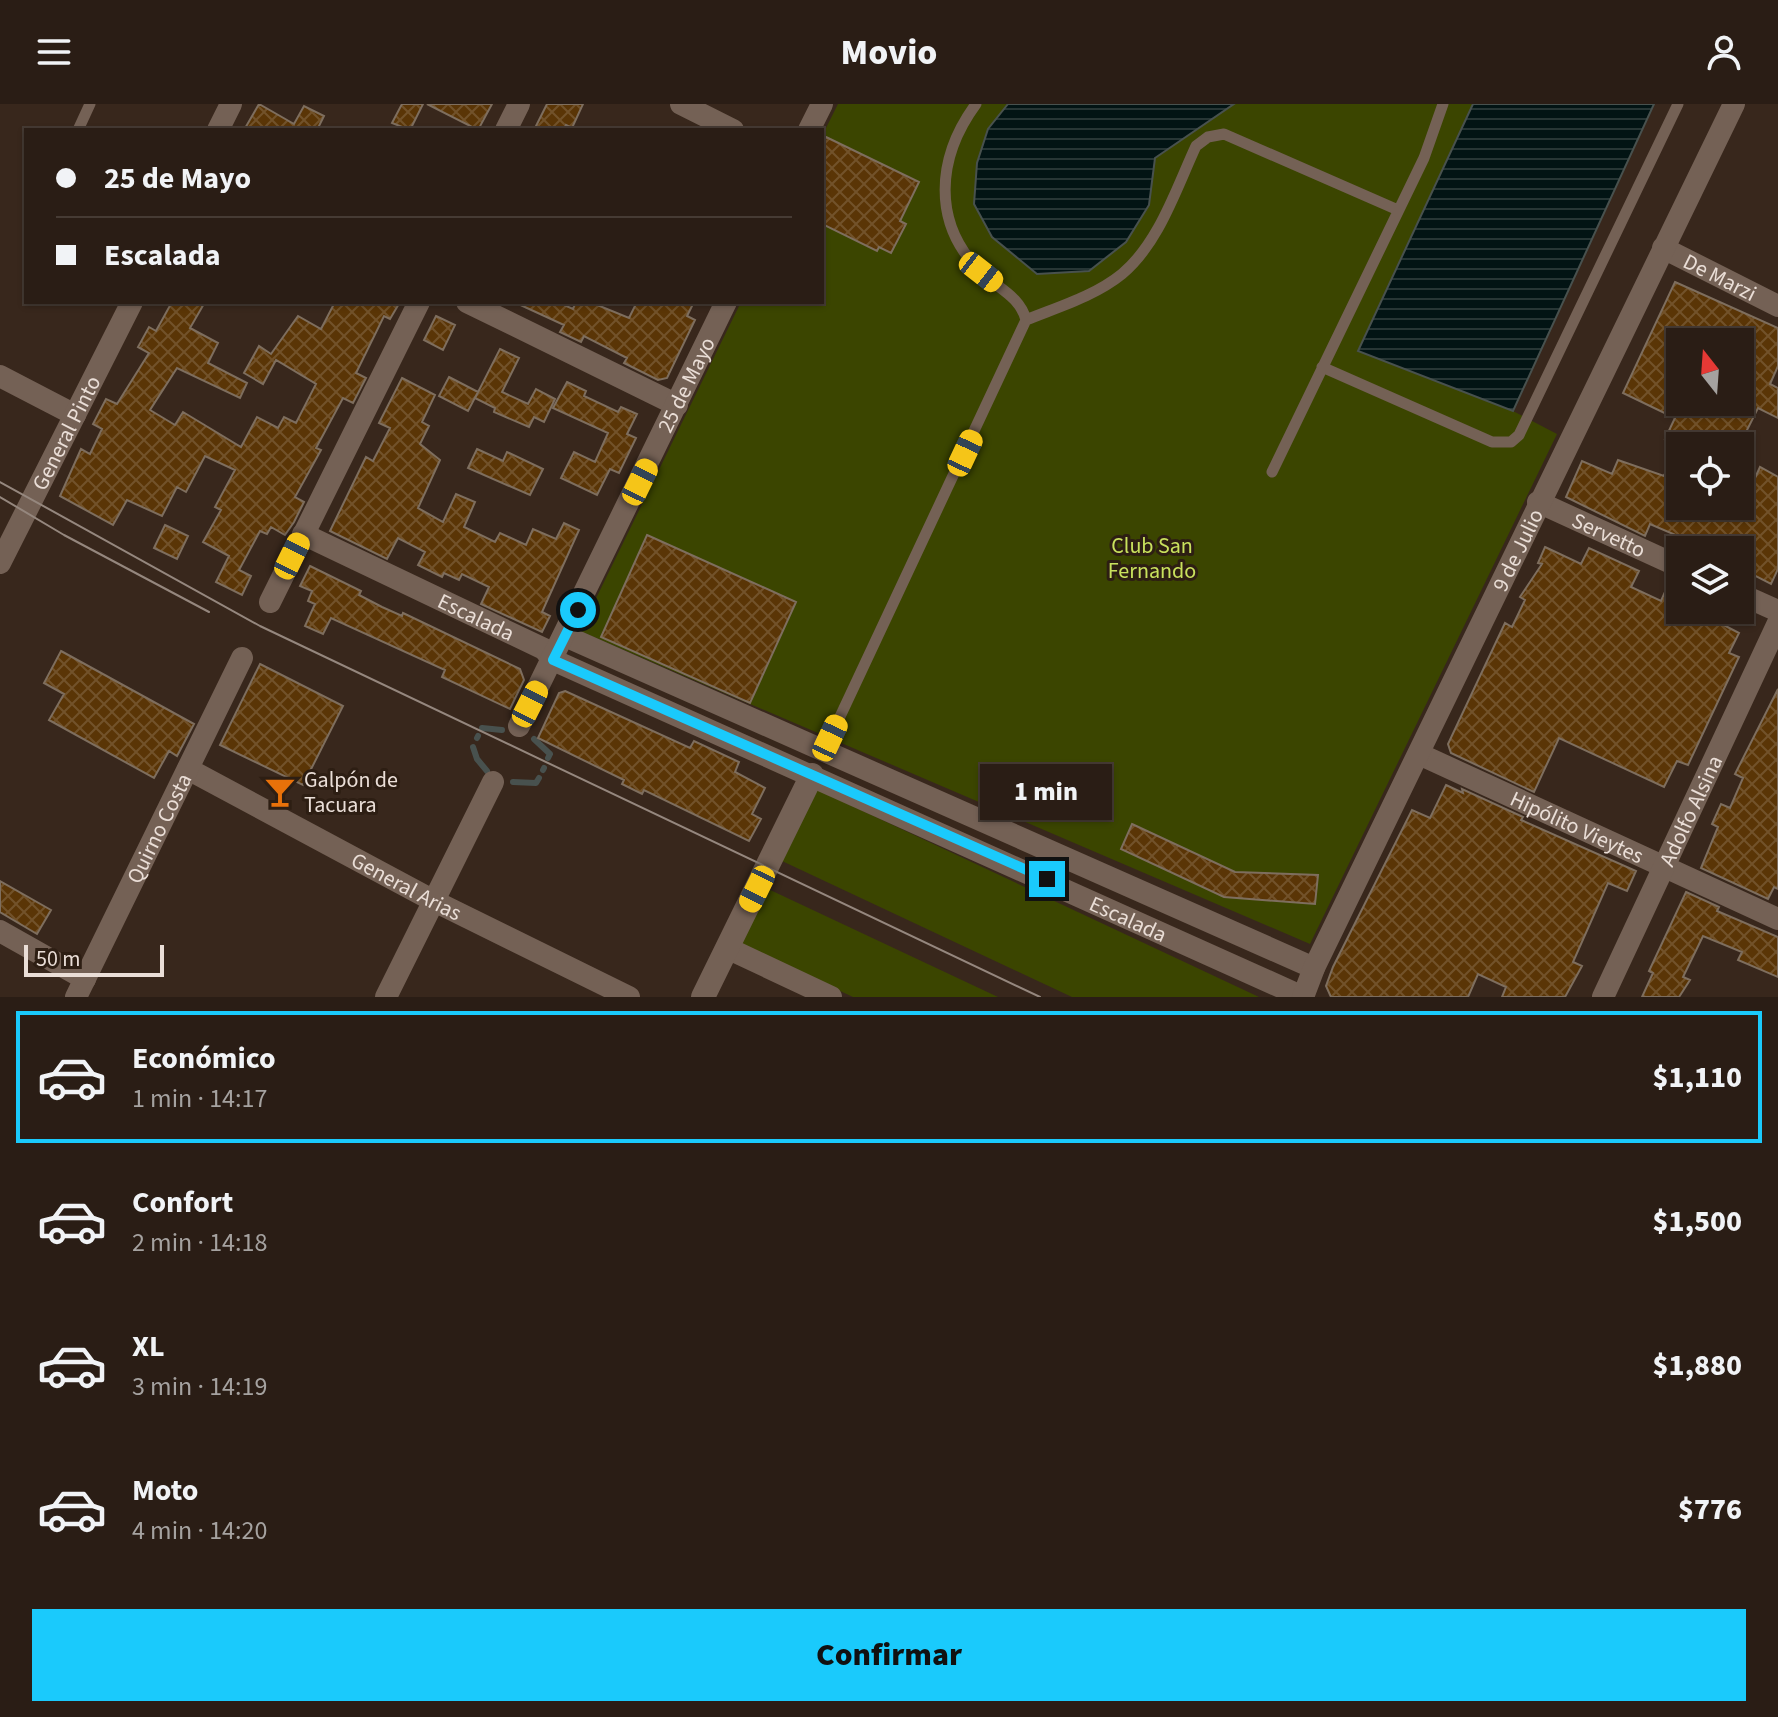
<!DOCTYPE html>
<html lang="es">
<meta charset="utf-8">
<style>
:root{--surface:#2a1d15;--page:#362a22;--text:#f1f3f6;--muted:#a5a2a0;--line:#463b34;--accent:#1acafc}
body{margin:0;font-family:"Source Sans 3",sans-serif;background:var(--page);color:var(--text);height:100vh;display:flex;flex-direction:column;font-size:30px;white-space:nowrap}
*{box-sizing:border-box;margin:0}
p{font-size:26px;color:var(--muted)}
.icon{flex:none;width:44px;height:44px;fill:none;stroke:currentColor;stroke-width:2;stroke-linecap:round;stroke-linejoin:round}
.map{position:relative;height:893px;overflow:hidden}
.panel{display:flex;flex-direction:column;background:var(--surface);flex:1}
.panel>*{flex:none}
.hud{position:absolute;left:24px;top:24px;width:800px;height:176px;border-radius:0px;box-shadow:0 2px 6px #0004,0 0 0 2px var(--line);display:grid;align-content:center;height:176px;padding:0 32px;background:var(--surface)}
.needle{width:52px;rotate:343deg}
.tools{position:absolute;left:1666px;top:224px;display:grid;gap:16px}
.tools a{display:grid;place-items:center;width:88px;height:88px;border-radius:0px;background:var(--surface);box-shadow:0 2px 6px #0004,0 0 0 2px var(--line);font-size:40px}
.scale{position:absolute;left:24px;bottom:20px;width:140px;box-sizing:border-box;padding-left:8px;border:4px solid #eaded7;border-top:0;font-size:22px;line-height:28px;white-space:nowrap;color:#eaded7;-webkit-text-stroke:6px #2d1e13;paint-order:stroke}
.end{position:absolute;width:36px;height:36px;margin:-18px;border:10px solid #1acafc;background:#111;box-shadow:0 0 0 4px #111}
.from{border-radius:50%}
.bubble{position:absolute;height:56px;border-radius:0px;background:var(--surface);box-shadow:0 2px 6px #0004,0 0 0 2px var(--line);font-size:26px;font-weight:800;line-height:56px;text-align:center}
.car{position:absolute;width:24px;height:48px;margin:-24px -12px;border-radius:10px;box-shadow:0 0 6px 2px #0007;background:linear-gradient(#f5c518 24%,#345 0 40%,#f5c518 0 76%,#345 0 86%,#f5c518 0)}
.hud b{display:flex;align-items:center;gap:28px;height:76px;font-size:30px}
.hud b+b{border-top:2px solid var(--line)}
.hud i{width:20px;height:20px;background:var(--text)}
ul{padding:14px 0 0;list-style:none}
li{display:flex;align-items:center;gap:24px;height:132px;margin:0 16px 12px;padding:0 16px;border:4px solid transparent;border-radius:0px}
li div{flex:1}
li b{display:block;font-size:30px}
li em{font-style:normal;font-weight:800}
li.active{border-color:var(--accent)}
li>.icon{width:72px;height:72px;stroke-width:1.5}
.primary-button{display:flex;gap:16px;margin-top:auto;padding:16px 32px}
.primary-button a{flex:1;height:92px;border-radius:0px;background:var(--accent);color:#111;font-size:32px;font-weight:800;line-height:92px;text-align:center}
header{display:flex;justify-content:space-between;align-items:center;height:104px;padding:0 32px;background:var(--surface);font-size:36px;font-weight:800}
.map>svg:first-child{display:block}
.park{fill:#3b4500}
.water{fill:url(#water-rules);stroke:#48514e;stroke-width:2}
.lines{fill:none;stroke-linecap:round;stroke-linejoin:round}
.stream{stroke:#48514e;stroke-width:6}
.building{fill:url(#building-cross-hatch);stroke:#7e6e5e;stroke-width:2;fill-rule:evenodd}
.lane{stroke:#746155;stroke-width:11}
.street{stroke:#746155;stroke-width:22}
.secondary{stroke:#746155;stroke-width:24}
.tram{stroke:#95877e;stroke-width:2}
.route{stroke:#1acafc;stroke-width:10}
.labels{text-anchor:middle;stroke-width:6;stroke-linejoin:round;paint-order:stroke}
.street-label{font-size:22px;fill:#eaded7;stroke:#2d1e13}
.park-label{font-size:22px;fill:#c9e15d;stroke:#2d1e13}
.poi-label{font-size:22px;fill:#eaded7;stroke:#2d1e13;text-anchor:start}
</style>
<header><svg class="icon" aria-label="menu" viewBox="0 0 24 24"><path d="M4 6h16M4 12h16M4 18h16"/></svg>Movio<svg class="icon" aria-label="person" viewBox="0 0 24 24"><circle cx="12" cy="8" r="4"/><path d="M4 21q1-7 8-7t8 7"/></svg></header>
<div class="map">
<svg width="1778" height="893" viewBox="0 0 1778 893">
<defs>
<pattern id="water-rules" width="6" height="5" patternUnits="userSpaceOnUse" patternTransform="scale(2)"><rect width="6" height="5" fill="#021414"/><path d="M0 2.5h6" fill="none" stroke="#273635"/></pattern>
<pattern id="building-cross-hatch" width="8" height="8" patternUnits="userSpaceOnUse" patternTransform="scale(2)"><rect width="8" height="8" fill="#5a3506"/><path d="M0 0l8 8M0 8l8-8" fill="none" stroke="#72522a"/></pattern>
</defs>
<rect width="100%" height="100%" fill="#38271c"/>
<path class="park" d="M 838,0 L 1008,0 L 988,25 L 977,59 L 1089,167 C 1139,127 1146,117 1155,54 L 1234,0 L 1473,0 L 1358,247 L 1513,307 L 1557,330 L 1310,840 L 580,527 L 741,198 L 822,198 L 822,32 Z
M 816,685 L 1259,893 L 1072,893 L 782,757 Z
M 766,784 L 998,893 L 853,893 L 740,840 Z"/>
<path class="water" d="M 1008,0 L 1234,0 L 1155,54 L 1149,101 L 1126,138 L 1089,167 L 1037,170 L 992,133 L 974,100 L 977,59 L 988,25 Z
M 1473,0 L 1654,0 L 1513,307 L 1358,247 Z"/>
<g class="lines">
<path class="stream" d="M 482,624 L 502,626
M 477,634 L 478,632
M 534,635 L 550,650 L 548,654
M 473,643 L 477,655 L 487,667
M 543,666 L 544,664
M 513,678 L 536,679 L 539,674"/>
</g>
<path class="building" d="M 259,0 L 294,20 L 304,2 L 324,12 L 317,26 L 244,26 Z
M 402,0 L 423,0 L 410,26 L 392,19 Z
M 427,0 L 492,0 L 478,26 Z
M 547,0 L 583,0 L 572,24 L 566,21 L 564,26 L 534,26 Z
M 826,33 L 919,78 L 900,117 L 906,120 L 891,149 L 879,143 L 877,147 L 822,120 L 822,42 Z
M 1675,178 L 1778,224 L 1778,262 L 1770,280 L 1778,284 L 1778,314 L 1758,304 L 1739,342 L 1706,328 L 1700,342 L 1680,341 L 1680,385 L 1672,402 L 1740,402 L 1740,366 L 1755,374 L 1760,363 L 1778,373 L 1778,465 L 1771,480 L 1752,470 L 1748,478 L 1740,476 L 1740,446 L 1702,446 L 1692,441 L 1690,446 L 1676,446 L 1672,444 L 1678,432 L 1650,420 L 1645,432 L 1566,393 L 1582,357 L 1612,370 L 1618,356 L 1664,372 L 1677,340 L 1665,335 L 1675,314 L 1623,289 ZM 1680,238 L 1740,238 L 1740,298 L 1680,298 Z
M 172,198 L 205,198 L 190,224 L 218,239 L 208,259 L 247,279 L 240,294 L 177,264 L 150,306 L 175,321 L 183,308 L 241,343 L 257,313 L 278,324 L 284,313 L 296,319 L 316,280 L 276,256 L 263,280 L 244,269 L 259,242 L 271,250 L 298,212 L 321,225 L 335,198 L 400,198 L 390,215 L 384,212 L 356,269 L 366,274 L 353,299 L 343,294 L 316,344 L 321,346 L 295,393 L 304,398 L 294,418 L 285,431 L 271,423 L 267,430 L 260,427 L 239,466 L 251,472 L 242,491 L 216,478 L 229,452 L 203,438 L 221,406 L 215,403 L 235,366 L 205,352 L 186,388 L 177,383 L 162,412 L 127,396 L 113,421 L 60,392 L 81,345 L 90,350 L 102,325 L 93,320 L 106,295 L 117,300 L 149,249 L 138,243 L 149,223 L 156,227 Z
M 514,198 L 557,198 L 573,205 L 576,198 L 590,198 L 629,214 L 637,198 L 694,198 L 687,212 L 695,216 L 667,274 L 658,276 L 624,259 L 627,254 L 584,232 L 581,238 L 560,228 L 564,221 Z
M 436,212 L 455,221 L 443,246 L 424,236 Z
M 500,245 L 519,254 L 502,288 L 528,300 L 536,285 L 555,295 L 544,318 L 534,313 L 529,323 L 494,308 L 495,304 L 475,294 Z
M 449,273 L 478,288 L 468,307 L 439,292 Z
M 402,274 L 435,291 L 422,318 L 429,322 L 420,340 L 440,356 L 418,404 L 443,418 L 456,390 L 475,398 L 464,423 L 495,438 L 500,429 L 526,441 L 533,425 L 556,435 L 564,419 L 579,426 L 542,508 L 550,512 L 542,528 L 481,500 L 489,483 L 462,470 L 459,476 L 444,469 L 442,473 L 418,461 L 425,448 L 398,434 L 387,455 L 330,427 L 366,353 L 373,357 L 390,324 L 379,319 Z
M 567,278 L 586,287 L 584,292 L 618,308 L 621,303 L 637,310 L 627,330 L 636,334 L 619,369 L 610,365 L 597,391 L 561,374 L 574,348 L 595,358 L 608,329 L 553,304 Z
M 477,345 L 503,357 L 507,348 L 543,365 L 530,391 L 468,364 Z
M 165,421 L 188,432 L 177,455 L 154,444 Z
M 647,431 L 796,498 L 750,599 L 601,533 Z
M 1545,443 L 1581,460 L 1589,444 L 1639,467 L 1631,483 L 1661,497 L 1668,481 L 1680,487 L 1680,506 L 1695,506 L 1739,529 L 1729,549 L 1739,553 L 1688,661 L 1677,657 L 1664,683 L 1559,634 L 1534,688 L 1451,649 L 1448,640 L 1505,519 L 1512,523 L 1525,496 L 1520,493 L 1542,460 L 1538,459 Z
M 310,462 L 361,487 L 359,491 L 382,503 L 402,512 L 403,509 L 520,565 L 524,576 L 510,605 L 442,573 L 445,566 L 331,514 L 323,530 L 305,522 L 315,500 L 308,497 L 312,487 L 300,482 Z
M 61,547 L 194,620 L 177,652 L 169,647 L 154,674 L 49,616 L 64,590 L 44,579 Z
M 260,560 L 343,602 L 303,681 L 220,641 Z
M 1778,585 L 1778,785 L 1774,783 L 1768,795 L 1701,764 L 1718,723 L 1712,720 L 1721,700 L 1730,704 L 1743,674 L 1735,670 Z
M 565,587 L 690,644 L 694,637 L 739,658 L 735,668 L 765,684 L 752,710 L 761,715 L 749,737 L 644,686 L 642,690 L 622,680 L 624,676 L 538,634 L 559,589 Z
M 1446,681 L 1463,689 L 1462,685 L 1523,713 L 1521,716 L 1636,767 L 1627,787 L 1608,779 L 1573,858 L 1582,862 L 1565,893 L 1502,893 L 1506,883 L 1478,870 L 1468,893 L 1331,893 L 1326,882 L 1333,863 L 1412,706 L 1430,714 Z
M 1132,720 L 1235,768 L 1318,771 L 1315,800 L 1224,793 L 1121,745 Z
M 0,777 L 51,806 L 37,830 L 0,808 Z
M 1686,788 L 1719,803 L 1717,807 L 1778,833 L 1778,873 L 1738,856 L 1742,848 L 1703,832 L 1683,873 L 1690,876 L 1679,893 L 1642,893 L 1653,869 L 1649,867 Z"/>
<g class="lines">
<path class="lane" d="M 78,26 L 90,0
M 1026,216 C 1058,203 1095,192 1122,170 C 1159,139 1176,85 1196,42 L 1208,33 L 1224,30 L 1398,106
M 1322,263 L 1492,338 L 1511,338 L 1519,331 L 1678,0
M 1272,368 L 1424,54 L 1443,0
M 830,634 L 1026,216 C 1020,192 997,184 981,168 C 931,119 937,53 976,0"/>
<g class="street">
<path d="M 681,0 L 733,26"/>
<path d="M 218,26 L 231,0"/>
<path d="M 506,26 L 519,0"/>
<path d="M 809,26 L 822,0"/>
<path id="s1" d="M 1663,144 L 1778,202"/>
<path d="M 467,198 L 677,301"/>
<path d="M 0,272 L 75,311"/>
<path id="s2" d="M 1538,398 L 1680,463"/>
<path id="s3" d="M 303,430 L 544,545 L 553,556 L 1303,893"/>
<path id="s4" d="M 0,459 L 132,198"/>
<path d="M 1740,490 L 1778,507"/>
<path d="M 270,498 L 419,198"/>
<path d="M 565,532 L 1314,864"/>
<path id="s5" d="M 519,622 L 726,198"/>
<path id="s6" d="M 1419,650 L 1778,815"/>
<path id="s7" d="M 188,665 L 434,797 L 629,893"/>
<path d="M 0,827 L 85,875"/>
<path d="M 727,844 L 831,893"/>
<path id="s8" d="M 76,893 L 242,554"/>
<path d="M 386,893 L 493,678"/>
<path id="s9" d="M 1303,893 L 1314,864 L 1734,0"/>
<path id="s10" d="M 1603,893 L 1778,519"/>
</g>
<path class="secondary" d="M 703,893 L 812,671"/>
<path class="tram" d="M 0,378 L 260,522 L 1040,893
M 0,393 L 64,431 L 209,508"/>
</g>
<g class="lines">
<path class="route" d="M 578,506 L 553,556 L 1047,775"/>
</g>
<defs>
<symbol id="bar-bare" viewBox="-9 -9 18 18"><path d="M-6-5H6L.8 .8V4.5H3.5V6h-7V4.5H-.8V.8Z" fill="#e8710a" stroke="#2d1e13" stroke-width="2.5" paint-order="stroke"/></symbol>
</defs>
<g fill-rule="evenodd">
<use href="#bar-bare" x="258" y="666" width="44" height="44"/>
</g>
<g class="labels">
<g class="street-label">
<text dy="8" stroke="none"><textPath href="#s1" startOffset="64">De Marzi</textPath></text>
<text dy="8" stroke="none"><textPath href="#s5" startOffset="380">25 de Mayo</textPath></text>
<text dy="8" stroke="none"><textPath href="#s4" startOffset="146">General Pinto</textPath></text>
<text dy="8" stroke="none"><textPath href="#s2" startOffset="78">Servetto</textPath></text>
<text dy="8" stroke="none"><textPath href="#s9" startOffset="496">9 de Julio</textPath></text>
<text dy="8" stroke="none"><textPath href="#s3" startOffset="192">Escalada</textPath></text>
<text dy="8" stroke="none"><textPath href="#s10" startOffset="206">Adolfo Alsina</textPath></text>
<text dy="8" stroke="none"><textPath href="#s8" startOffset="188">Quirno Costa</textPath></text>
<text dy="8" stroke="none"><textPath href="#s6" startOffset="174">Hipólito Vieytes</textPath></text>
<text dy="8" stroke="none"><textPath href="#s7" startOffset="248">General Arias</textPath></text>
<text dy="8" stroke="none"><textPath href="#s3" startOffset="912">Escalada</textPath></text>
</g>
<g class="park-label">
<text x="1152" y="449">Club San<tspan x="1152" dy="25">Fernando</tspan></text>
</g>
<g class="poi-label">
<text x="304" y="683">Galpón de<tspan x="304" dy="25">Tacuara</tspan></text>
</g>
</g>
</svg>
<div class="tools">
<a><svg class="needle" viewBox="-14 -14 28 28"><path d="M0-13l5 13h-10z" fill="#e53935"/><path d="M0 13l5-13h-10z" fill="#a5a2a0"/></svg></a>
<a><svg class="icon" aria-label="locate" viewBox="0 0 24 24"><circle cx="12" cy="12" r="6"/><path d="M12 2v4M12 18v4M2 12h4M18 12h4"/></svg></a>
<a><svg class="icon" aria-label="layers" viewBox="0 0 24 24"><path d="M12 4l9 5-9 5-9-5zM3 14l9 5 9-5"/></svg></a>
</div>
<div class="scale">50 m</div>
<i class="end from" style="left:578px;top:506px"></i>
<i class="end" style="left:1047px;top:775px"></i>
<div class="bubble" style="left:980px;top:660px;width:132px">1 min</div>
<i class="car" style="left:981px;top:168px;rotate:128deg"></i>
<i class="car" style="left:965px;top:349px;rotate:25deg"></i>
<i class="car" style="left:640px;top:378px;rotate:26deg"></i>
<i class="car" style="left:292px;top:452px;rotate:26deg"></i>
<i class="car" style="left:530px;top:600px;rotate:27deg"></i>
<i class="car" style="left:830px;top:634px;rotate:25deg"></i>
<i class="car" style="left:757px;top:785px;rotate:206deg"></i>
<div class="hud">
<b><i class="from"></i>25 de Mayo</b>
<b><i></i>Escalada</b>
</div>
</div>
<section class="panel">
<ul>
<li class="active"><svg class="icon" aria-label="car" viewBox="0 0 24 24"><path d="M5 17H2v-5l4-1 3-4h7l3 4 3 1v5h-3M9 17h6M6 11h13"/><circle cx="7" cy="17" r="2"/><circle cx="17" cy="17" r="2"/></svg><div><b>Económico</b><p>1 min · 14:17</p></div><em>$1,110</em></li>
<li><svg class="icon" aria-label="car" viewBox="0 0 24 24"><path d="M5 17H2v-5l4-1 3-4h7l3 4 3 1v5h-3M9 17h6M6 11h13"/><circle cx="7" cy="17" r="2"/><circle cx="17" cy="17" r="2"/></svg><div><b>Confort</b><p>2 min · 14:18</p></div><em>$1,500</em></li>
<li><svg class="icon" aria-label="car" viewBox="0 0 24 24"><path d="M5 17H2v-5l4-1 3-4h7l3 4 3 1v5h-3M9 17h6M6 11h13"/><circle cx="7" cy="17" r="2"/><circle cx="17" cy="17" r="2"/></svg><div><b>XL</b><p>3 min · 14:19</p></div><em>$1,880</em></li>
<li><svg class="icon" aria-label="car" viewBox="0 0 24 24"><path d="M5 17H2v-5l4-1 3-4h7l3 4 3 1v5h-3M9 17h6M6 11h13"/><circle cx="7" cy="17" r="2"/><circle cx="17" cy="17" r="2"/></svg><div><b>Moto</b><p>4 min · 14:20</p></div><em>$776</em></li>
</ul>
<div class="primary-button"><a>Confirmar</a></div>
</section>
